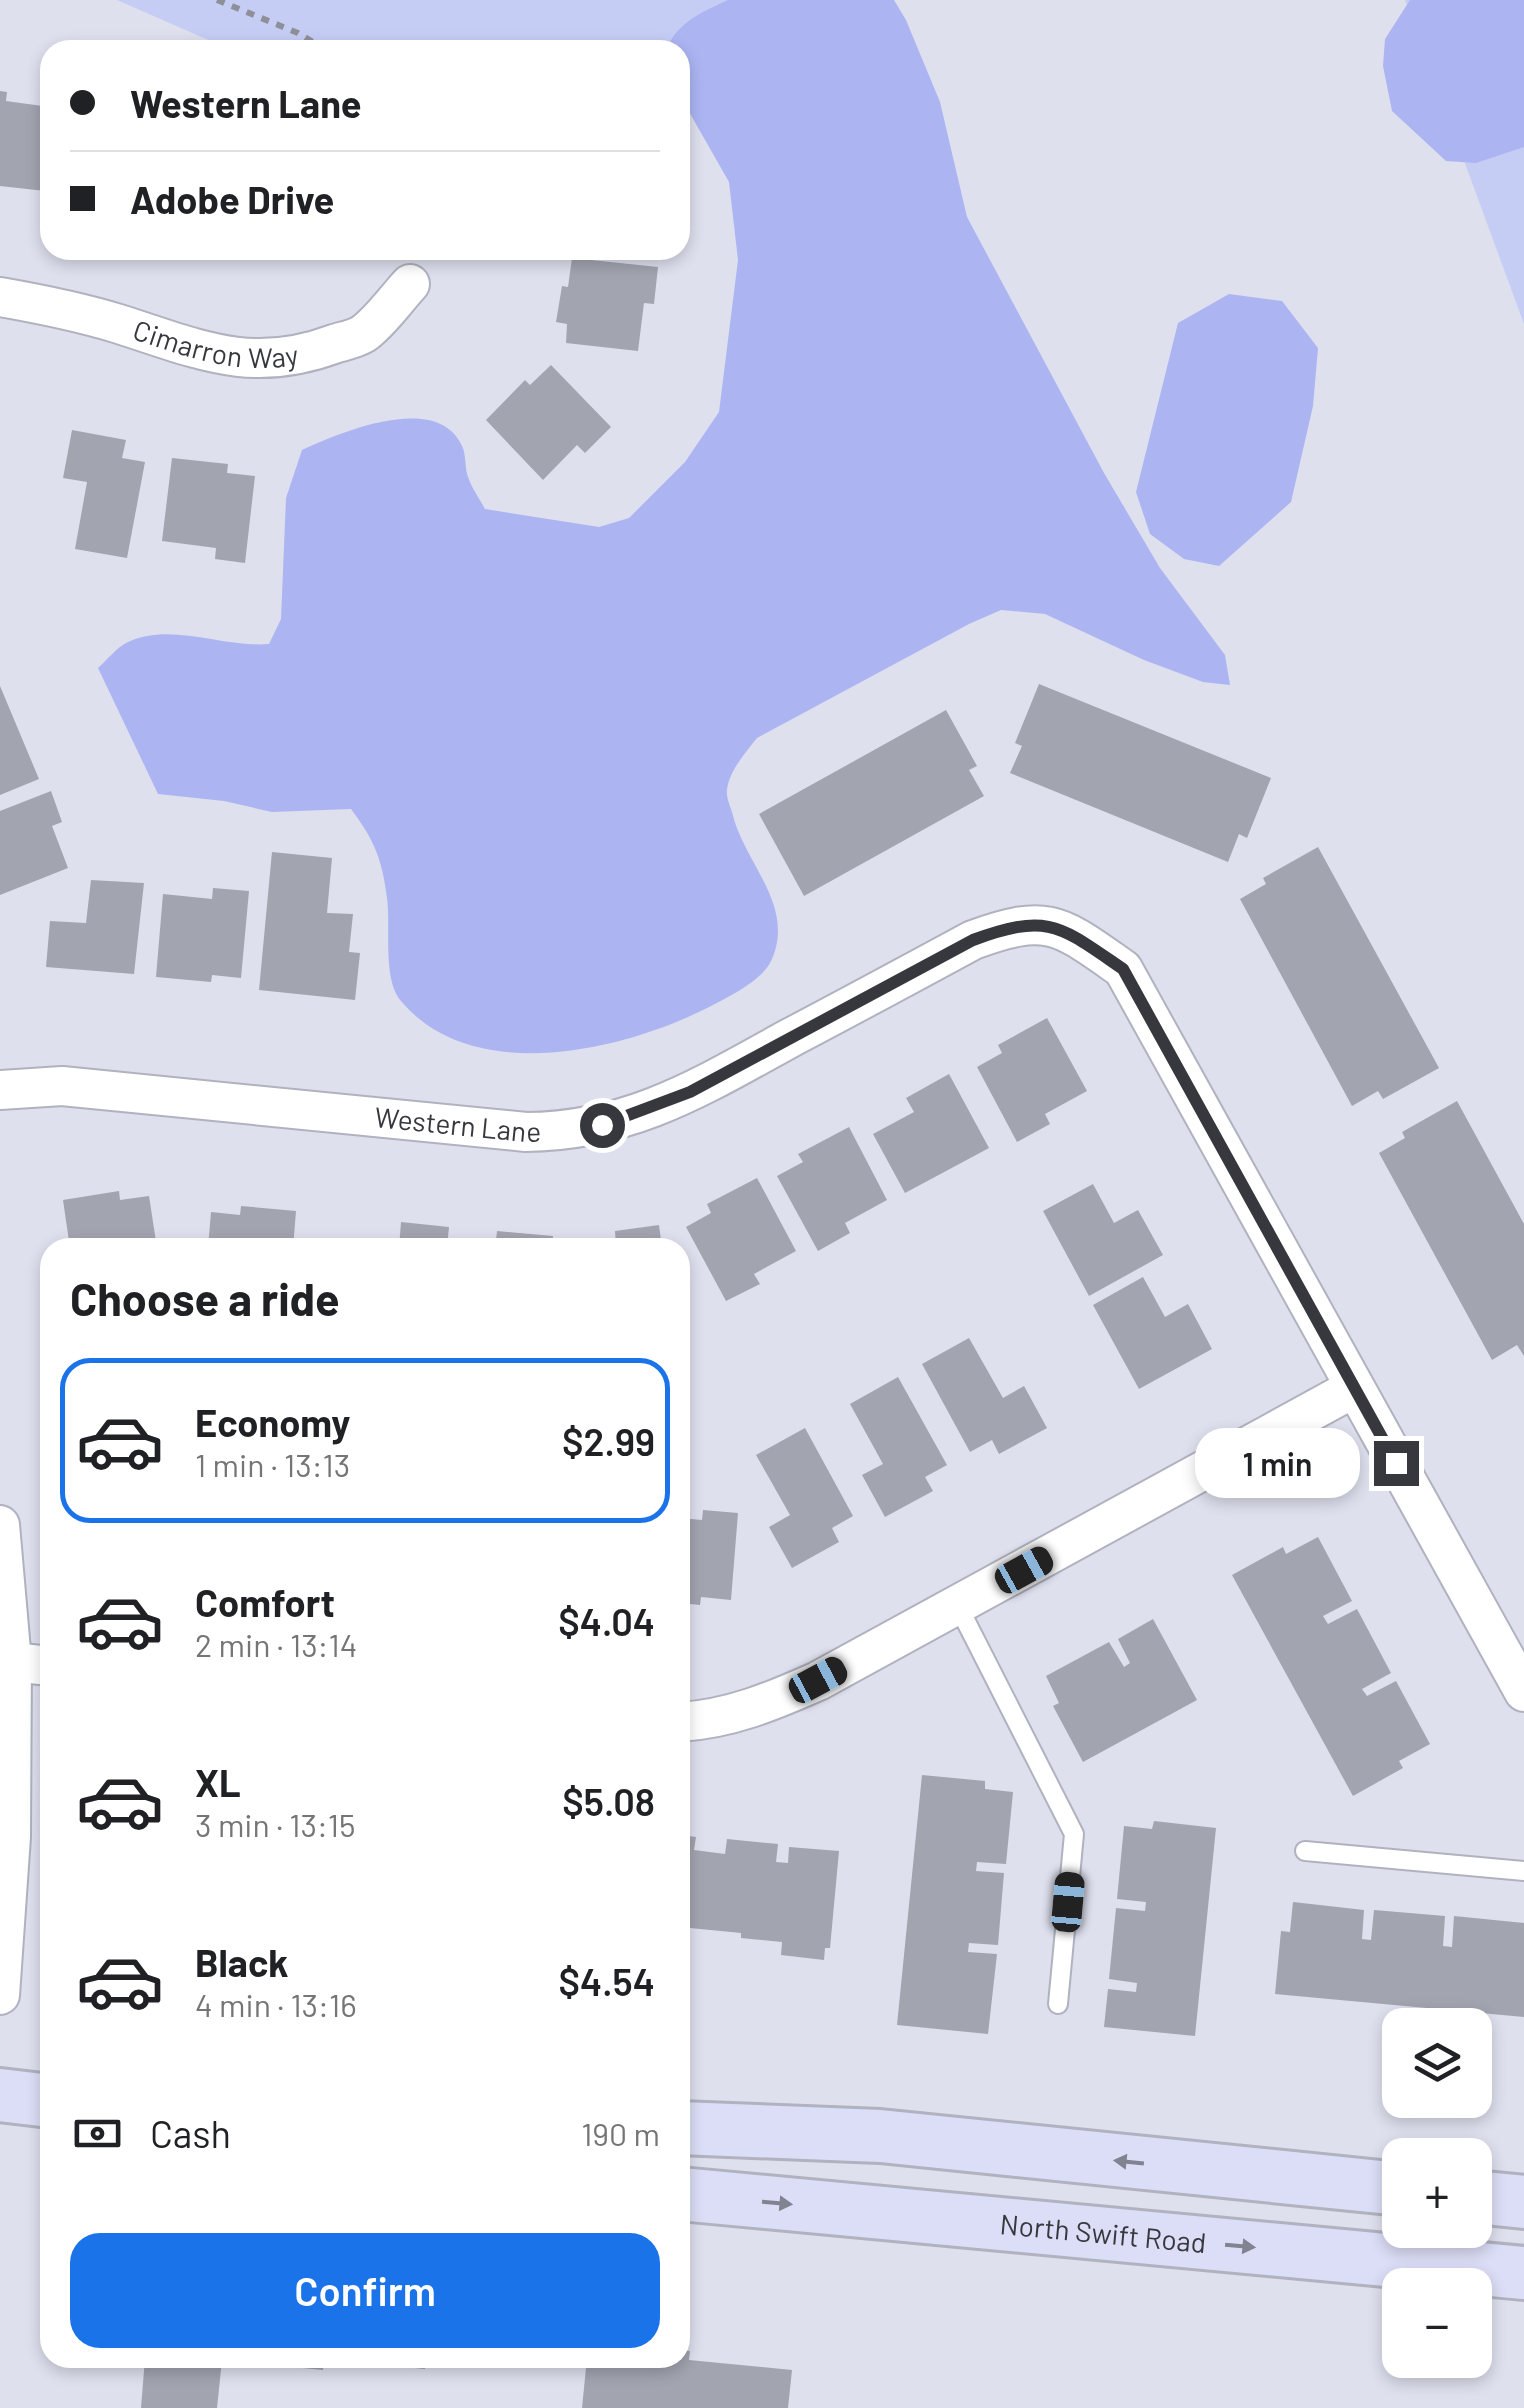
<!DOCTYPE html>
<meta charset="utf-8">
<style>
:root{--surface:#fff;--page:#f6f6f6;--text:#202124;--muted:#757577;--line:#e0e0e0;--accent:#1a73e8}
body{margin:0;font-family:Barlow,sans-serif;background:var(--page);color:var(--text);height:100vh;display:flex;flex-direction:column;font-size:38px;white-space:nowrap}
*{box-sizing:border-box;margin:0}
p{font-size:32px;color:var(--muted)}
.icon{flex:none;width:55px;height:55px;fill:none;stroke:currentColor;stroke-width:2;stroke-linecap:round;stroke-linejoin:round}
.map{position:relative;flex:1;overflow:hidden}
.side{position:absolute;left:40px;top:1238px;width:650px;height:1130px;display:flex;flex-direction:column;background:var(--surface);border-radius:30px;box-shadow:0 5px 15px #0003}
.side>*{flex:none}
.guide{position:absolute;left:40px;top:40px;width:650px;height:220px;border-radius:30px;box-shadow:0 5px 15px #0003;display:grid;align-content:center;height:220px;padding:0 30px;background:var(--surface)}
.buttons{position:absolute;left:1382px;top:2008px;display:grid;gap:20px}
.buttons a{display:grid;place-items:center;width:110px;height:110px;border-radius:20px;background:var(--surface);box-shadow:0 5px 15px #0003;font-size:50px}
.end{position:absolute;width:45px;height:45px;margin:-22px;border:12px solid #37383d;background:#fff;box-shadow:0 0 0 5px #fff}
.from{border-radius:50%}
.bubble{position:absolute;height:70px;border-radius:30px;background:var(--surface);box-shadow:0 5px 15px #0003;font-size:32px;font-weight:600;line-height:70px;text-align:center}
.car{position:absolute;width:30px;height:60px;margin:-30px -15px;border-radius:12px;box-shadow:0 0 8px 2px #0007;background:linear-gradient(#222 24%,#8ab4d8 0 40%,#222 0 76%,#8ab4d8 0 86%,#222 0)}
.guide b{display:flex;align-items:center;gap:35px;height:95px;font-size:38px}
.guide b+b{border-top:2px solid var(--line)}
.guide i{width:25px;height:25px;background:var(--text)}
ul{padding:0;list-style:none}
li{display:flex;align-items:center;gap:30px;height:165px;margin:0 20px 15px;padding:0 10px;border:5px solid transparent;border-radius:30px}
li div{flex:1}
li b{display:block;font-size:38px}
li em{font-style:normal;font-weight:600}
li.current{border-color:var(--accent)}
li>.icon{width:90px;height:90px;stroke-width:1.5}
h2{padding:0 30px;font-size:45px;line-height:120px}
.pay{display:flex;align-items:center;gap:25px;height:110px;padding:0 30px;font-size:38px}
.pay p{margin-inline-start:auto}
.button{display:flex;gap:20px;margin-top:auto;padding:20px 30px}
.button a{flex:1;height:115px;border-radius:30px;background:var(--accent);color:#fff;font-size:40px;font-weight:600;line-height:115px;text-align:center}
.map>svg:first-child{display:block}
.green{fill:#c6cdf5}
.water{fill:#acb5f2}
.building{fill:#a2a4b0}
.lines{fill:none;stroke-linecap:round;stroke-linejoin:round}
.lane-casing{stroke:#b0b2bf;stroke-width:22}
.street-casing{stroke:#b0b2bf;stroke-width:42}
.secondary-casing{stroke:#b0b2bf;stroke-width:58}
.path{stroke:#8e9099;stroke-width:6;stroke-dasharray:8 8;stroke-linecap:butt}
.lane{stroke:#fff;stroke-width:18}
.street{stroke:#fff;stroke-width:38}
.secondary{stroke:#dcdef7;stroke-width:52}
.oneway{fill:#818391}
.route{stroke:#37383d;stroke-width:12}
.labels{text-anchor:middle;stroke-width:9;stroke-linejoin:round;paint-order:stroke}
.street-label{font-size:28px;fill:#37383d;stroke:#ebeefb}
</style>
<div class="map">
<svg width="1524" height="2408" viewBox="0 0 1524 2408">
<rect width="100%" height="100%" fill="#dee0ee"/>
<path class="green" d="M 117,0 L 815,0 L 680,50 L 231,50 Z
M 1405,0 L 1524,0 L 1524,324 Z"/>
<path class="water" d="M 728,0 L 894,0 L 906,20 L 940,102 L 967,217 L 1104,473 L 1160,568 L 1225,655 L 1230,685 L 1203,682 L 1144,660 L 1045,614 L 1001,610 L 969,624 L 757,738 C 746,752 729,771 727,790 C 726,797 730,806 732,812 C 743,862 797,906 771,961 C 762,981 725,999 705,1009 C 621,1051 472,1086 401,1001 C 382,979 391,926 387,898 C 382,858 374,840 351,809 L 272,812 L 224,801 L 158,794 L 98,668 C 107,660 117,647 128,642 C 172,622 222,648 269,644 L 281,619 L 286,498 L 302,450 C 339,433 435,392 461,444 C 466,452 465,465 467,474 C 471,487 479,498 485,509 L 599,527 L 629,518 L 685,462 L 719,412 L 738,260 L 729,182 L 680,96 L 680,50 L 667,50 C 675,23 704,11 728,0 Z
M 1410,0 L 1524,0 L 1524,147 L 1476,163 L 1446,161 L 1392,111 L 1383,66 L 1385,39 Z
M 1229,294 L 1282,301 L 1318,348 L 1313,406 L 1291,502 L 1219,566 L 1184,559 L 1150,534 L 1136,492 L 1178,323 Z"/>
<path class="building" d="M 0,91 L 7,92 L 6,101 L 50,107 L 45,191 L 0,186 Z
M 572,258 L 658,267 L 654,304 L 644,303 L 638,351 L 566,343 L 567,324 L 556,322 L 562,286 L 568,287 Z
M 551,365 L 611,427 L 585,453 L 577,445 L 543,480 L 486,420 L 525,380 L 530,385 Z
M 72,430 L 126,440 L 122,458 L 145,462 L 127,558 L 75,549 L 87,482 L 63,478 Z
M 172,458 L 228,464 L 227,473 L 255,476 L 245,563 L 215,559 L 216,548 L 162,541 Z
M 1039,684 L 1271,778 L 1247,838 L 1239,834 L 1228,862 L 1010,773 L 1022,746 L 1015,743 Z
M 0,686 L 39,779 L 0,795 Z
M 946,710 L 977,766 L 969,770 L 984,796 L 804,896 L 759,814 Z
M 51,791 L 62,822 L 52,826 L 68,868 L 0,895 L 0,811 Z
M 1318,847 L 1439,1068 L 1383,1099 L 1378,1091 L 1352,1106 L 1240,899 L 1266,884 L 1263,878 Z
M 272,852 L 332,858 L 327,913 L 353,914 L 349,952 L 360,953 L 355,1000 L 259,990 Z
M 91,880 L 144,883 L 134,974 L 46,967 L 50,921 L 86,923 Z
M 213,888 L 249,891 L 241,978 L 212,975 L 211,982 L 156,977 L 163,894 L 212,899 Z
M 1047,1018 L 1087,1091 L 1045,1114 L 1050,1124 L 1017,1142 L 977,1067 L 1002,1053 L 998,1045 Z
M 949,1074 L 989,1148 L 905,1193 L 873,1134 L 914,1112 L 906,1098 Z
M 1457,1101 L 1524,1224 L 1524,1356 L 1517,1345 L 1492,1360 L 1379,1153 L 1405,1138 L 1402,1132 Z
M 849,1127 L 887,1200 L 845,1223 L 850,1233 L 818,1251 L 777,1176 L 803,1162 L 798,1154 Z
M 757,1178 L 796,1251 L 754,1274 L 760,1284 L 726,1301 L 686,1227 L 711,1213 L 707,1204 Z
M 1093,1184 L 1114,1223 L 1138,1210 L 1163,1255 L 1089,1296 L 1043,1211 Z
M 119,1191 L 120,1200 L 149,1196 L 157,1248 L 70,1248 L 63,1200 Z
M 241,1206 L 296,1211 L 293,1248 L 208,1248 L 211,1212 L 240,1215 Z
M 401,1222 L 449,1227 L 447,1248 L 399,1248 Z
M 659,1225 L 662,1248 L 616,1248 L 615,1231 Z
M 497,1231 L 553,1236 L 552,1248 L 467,1248 L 468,1238 L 496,1240 Z
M 1143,1277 L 1165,1317 L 1188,1304 L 1212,1349 L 1139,1389 L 1093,1305 Z
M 969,1338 L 1003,1398 L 1024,1386 L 1047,1428 L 999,1454 L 992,1440 L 970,1452 L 922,1364 Z
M 898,1377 L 947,1465 L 925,1477 L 933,1491 L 885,1517 L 862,1475 L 883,1464 L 850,1404 Z
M 805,1428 L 853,1516 L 832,1528 L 839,1542 L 792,1568 L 769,1527 L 790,1515 L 756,1455 Z
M 703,1510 L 738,1513 L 731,1600 L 701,1597 L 700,1605 L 680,1603 L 680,1518 L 702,1520 Z
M 1318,1537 L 1352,1601 L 1323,1616 L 1328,1624 L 1357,1609 L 1391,1673 L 1362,1689 L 1367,1696 L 1396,1681 L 1430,1744 L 1399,1761 L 1403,1768 L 1353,1796 L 1232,1575 L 1283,1547 L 1286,1554 Z
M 1153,1619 L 1197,1700 L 1083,1762 L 1053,1706 L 1059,1703 L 1046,1676 L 1109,1642 L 1124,1667 L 1130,1663 L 1118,1639 Z
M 922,1775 L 985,1781 L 985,1789 L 1013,1792 L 1006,1864 L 977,1862 L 976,1871 L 1004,1873 L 998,1945 L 969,1943 L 968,1952 L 997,1954 L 988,2034 L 897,2025 Z
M 1154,1821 L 1216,1828 L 1195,2036 L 1104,2027 L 1108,1989 L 1136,1992 L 1137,1983 L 1109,1979 L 1116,1908 L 1145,1911 L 1146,1902 L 1117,1899 L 1124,1826 L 1152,1829 Z
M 680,1835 L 696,1837 L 694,1850 L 725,1854 L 727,1839 L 778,1844 L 776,1862 L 788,1863 L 789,1847 L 839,1851 L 830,1948 L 825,1948 L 824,1960 L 781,1955 L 782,1942 L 741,1938 L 741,1933 L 680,1927 Z
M 1293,1902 L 1364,1910 L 1362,1939 L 1371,1940 L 1374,1910 L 1445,1916 L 1443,1946 L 1452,1947 L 1454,1916 L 1524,1923 L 1524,2017 L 1275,1994 L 1281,1931 L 1290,1932 Z
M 680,2350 L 690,2351 L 689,2360 L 792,2370 L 788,2408 L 582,2408 L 587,2358 L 680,2358 Z
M 145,2358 L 324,2358 L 323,2370 L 222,2360 L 217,2408 L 141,2408 Z
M 333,2358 L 426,2358 L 425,2369 L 333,2360 Z"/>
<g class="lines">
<defs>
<path id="lane" d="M 958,1606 L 1074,1834 L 1058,2004
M 1305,1851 L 1524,1871"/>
<g id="street">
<path id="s1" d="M 0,297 C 40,304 80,312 119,324 C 198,349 251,375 334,344 C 343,341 355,339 363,334 C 380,322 396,299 410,284"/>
<path id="s2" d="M 0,1090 L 62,1086 L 526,1132 C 631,1131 701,1087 790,1038 C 851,1006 912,973 973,940 C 1049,912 1060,925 1123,969 L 1524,1692"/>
<path d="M 0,1525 L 12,1662 L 11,1837 L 0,1995"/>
<path d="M 12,1662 L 50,1666"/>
<path d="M 680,1722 C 730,1719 773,1701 818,1681 L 1354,1388"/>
</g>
<g id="secondary">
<path d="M 0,2095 L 50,2101"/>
<path d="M 680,2128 L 880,2136 L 1400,2189"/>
<path id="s3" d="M 680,2194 L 1524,2273"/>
<path d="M 1475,2197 L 1524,2202"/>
</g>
</defs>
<use href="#lane" class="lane-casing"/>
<use href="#street" class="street-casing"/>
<use href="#secondary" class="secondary-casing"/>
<path class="path" d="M 217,0 L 298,33 L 326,50"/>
<use href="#lane" class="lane"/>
<use href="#street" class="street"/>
<use href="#secondary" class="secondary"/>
</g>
<defs><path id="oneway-solid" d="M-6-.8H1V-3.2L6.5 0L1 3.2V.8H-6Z" transform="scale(2.5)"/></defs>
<g class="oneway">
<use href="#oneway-solid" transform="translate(1129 2162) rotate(-174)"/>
<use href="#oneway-solid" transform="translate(777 2203) rotate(5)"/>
<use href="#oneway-solid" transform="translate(1240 2246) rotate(5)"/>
</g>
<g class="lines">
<path class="route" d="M 602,1125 L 690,1092 L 973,940 C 1049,912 1060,926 1123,969 L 1396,1463"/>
</g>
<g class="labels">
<g class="street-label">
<text dy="10" stroke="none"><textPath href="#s1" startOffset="222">Cimarron Way</textPath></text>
<text dy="10" stroke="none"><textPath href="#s2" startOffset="460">Western Lane</textPath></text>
<text dy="10" stroke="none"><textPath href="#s3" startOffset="425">North Swift Road</textPath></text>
</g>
</g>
</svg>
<div class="buttons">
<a><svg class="icon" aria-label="layers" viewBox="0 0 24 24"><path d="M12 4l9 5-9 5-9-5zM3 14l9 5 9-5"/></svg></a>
<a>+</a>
<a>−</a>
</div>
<i class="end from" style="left:602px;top:1125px"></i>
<i class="end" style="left:1396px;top:1463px"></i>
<div class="bubble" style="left:1195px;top:1428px;width:165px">1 min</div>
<i class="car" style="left:1024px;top:1570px;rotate:61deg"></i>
<i class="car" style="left:818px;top:1680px;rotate:62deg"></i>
<i class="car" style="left:1068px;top:1902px;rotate:5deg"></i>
<div class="guide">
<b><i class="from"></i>Western Lane</b>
<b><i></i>Adobe Drive</b>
</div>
<section class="side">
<h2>Choose a ride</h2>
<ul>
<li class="current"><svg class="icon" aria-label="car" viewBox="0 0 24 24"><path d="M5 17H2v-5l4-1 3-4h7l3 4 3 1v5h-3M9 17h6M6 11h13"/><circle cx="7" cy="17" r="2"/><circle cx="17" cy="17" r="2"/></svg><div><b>Economy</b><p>1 min · 13:13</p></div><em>$2.99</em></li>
<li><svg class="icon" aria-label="car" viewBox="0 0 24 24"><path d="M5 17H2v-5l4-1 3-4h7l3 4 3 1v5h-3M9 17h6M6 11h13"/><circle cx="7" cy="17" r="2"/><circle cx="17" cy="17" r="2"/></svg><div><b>Comfort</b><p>2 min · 13:14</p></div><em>$4.04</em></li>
<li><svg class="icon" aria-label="car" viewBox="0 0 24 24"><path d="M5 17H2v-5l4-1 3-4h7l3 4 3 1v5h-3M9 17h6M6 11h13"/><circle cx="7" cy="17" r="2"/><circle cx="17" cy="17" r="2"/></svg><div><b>XL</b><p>3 min · 13:15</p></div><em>$5.08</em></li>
<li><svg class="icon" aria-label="car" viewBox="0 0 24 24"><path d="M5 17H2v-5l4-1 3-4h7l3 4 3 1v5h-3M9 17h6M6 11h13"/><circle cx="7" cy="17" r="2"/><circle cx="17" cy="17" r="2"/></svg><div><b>Black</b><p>4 min · 13:16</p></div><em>$4.54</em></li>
</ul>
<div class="pay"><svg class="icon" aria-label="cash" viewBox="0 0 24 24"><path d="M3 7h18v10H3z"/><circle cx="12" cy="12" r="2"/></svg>Cash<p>190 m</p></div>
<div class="button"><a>Confirm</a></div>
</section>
</div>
